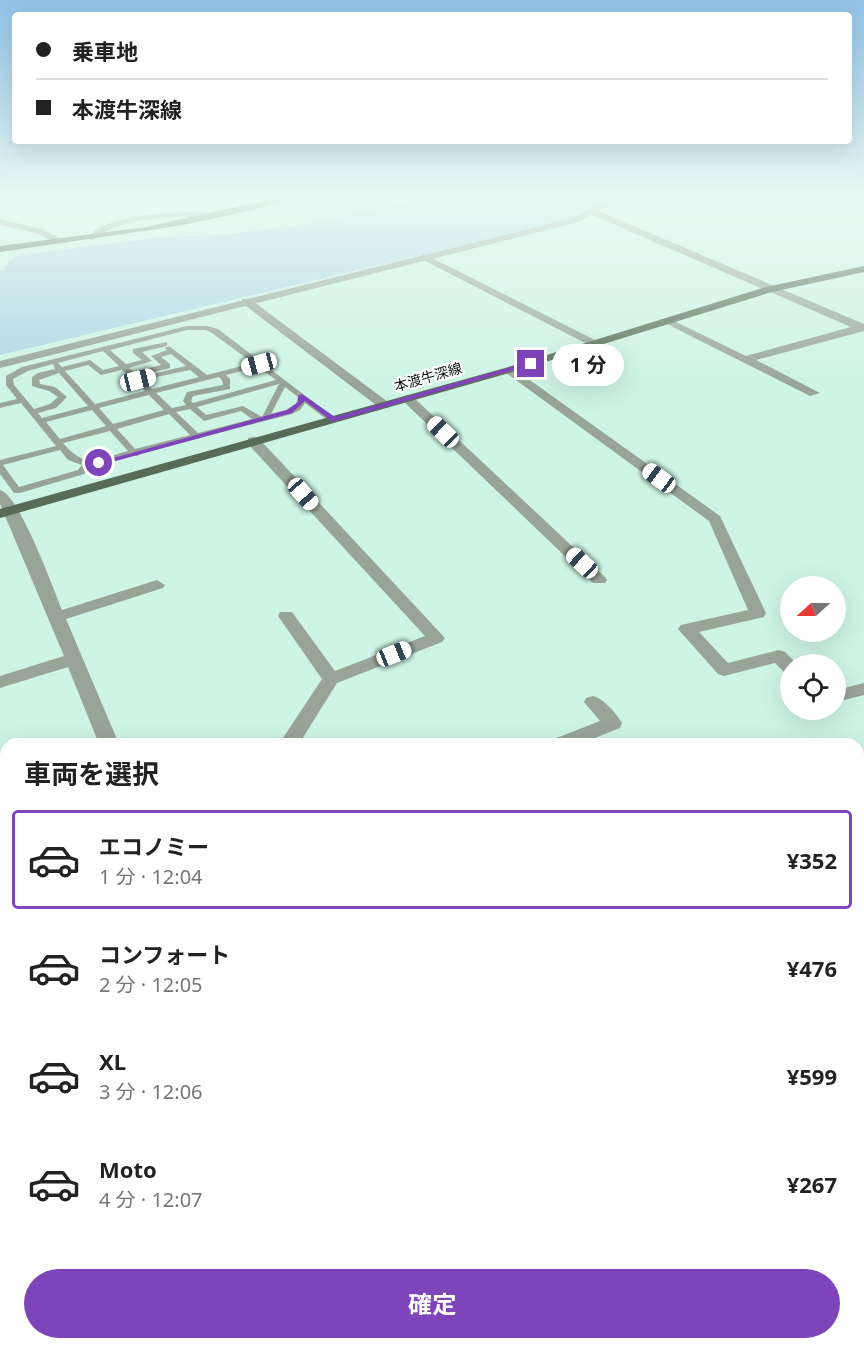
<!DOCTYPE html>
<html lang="ja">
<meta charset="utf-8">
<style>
:root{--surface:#fff;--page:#f6f6f6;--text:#222;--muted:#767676;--line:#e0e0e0;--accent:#7e44ba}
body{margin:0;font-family:"Noto Sans","Noto Sans JP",sans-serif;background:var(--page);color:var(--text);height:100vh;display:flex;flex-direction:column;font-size:22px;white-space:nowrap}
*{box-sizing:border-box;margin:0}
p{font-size:20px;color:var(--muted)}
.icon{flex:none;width:33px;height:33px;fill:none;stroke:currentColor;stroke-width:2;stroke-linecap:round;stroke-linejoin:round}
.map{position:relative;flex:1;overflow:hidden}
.sheet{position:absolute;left:0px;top:738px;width:864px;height:612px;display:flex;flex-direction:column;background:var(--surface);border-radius:18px 18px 0 0;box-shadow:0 6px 24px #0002}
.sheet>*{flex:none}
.banner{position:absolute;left:12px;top:12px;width:840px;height:132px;border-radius:6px;box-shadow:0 6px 24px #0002;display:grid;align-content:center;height:132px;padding:0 24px;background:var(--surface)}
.needle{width:39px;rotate:249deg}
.tools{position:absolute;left:780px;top:576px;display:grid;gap:12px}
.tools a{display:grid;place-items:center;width:66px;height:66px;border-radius:50%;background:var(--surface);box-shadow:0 6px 24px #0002;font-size:30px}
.end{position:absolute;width:27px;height:27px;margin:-14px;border:8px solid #7e44ba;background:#fff;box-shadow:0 0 0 3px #fff}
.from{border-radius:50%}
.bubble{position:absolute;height:42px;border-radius:21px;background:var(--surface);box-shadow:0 6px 24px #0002;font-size:20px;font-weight:700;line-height:42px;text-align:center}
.car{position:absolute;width:18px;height:36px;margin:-18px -9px;border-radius:8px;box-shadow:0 0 4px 2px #0007;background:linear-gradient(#fff 24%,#345 0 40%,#fff 0 76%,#345 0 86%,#fff 0)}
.banner b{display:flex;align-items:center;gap:21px;height:57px;font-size:22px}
.banner b+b{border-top:2px solid var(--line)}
.banner i{width:15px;height:15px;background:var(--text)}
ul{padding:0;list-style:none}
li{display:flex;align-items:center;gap:18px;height:99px;margin:0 12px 9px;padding:0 12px;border:3px solid transparent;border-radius:6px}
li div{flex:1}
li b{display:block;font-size:22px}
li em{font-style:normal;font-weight:700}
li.active{border-color:var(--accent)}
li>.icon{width:54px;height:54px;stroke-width:1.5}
h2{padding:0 24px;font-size:27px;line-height:72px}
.cta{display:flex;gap:12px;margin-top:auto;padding:12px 24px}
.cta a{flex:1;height:69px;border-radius:36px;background:var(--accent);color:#fff;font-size:24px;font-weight:700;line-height:69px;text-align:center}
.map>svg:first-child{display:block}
.water{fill:#afd7e7}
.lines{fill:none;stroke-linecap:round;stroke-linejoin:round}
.service{fill:#99a498;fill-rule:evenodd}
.minor{fill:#99a498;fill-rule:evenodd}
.tertiary{fill:#99a498;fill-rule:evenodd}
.primary{fill:#586b56;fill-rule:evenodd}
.trunk{fill:#4c604a;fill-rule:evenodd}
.route{fill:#7e44ba}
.labels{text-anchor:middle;stroke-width:4.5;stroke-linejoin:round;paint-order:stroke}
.far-street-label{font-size:14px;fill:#06140f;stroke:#fff}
</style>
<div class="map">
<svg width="864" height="1350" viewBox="0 0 864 1350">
<rect width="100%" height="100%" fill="#cef4e5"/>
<path class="water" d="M 431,197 L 612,197 L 574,217 L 552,224 L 0,355 L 0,271 L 3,271 L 14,256 L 154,238 L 229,234 L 302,225 Z"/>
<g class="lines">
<path class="service" d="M 187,326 L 207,326 L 218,329 L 337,420 L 330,422 L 305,403 L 300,410 L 292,414 L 139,453 L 138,456 L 131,455 L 91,466 L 84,474 L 20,493 L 14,493 L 0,474 L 0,460 L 56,446 L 21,403 L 0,408 L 0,403 L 17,399 L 6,385 L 6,376 L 22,367 ZM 187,330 L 206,330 L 212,333 L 253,363 L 207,375 L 169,346 L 165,348 L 167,350 L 151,356 L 161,365 L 134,372 L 129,368 L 152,361 L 142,352 L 167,346 L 167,342 L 133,349 L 133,353 L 142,360 L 126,364 L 110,350 ZM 103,351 L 119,366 L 103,370 L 90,360 L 62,367 L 58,363 ZM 171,354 L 186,366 L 156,373 L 156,377 L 190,370 L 199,377 L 152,389 L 138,376 L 170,368 L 170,364 L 161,357 ZM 53,364 L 55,369 L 38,373 L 32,377 L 32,386 L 49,391 L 58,397 L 50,404 L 34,409 L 14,385 L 13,379 L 28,371 ZM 88,365 L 101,375 L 122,370 L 145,391 L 95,404 L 65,371 ZM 258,367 L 276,380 L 193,403 L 191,401 L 193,396 L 230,389 L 230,379 L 226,375 ZM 59,373 L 88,406 L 42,418 L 38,413 L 56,408 L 67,397 L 55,387 L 40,384 L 39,380 ZM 219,377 L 222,380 L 223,385 L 187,392 L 183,401 L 186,405 L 172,408 L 156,393 ZM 279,384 L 262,417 L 243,406 L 206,415 L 197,407 ZM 285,387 L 298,397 L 296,404 L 286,410 L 271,414 ZM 149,395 L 164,410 L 113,424 L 99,408 ZM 190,409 L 204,421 L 241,411 L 252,419 L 198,433 L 176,412 ZM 92,410 L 106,426 L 60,439 L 46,422 ZM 169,414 L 190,435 L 135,449 L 117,429 ZM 110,431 L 128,451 C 98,459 86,470 63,443 ZM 60,450 L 68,460 L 82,465 L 78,470 L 19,487 L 3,465 Z"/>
<path class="minor" d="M 592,211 L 598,211 L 864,324 L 864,331 L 756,360 L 820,393 L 810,396 L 659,320 L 668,318 L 746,356 L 851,327 L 592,215 Z
M 201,212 L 215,217 C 209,221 197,217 188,217 C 158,217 117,220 93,240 L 86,238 C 108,214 170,212 201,212 Z
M 0,219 L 42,229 L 67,242 L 59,244 L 36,233 L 0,225 Z
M 424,254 L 599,342 L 601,344 L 591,346 L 421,259 L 421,255 Z
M 242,299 L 250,299 L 388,402 L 388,408 L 380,408 L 242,303 Z
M 505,368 L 513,368 L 720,516 L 766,613 L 764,617 L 699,632 L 728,663 L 779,650 L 785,652 L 797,664 L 790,664 L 790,674 L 784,672 L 775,663 L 724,676 L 718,674 L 678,629 L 681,625 L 748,610 L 709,521 L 505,372 Z
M 408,395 L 412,396 L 605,577 L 607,580 L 605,583 L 593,583 L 404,402 L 404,396 Z
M 253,437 L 258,438 L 281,462 L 445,638 L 442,642 L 337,683 L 299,744 L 279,744 L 322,679 L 278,616 L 280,612 L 292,612 L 335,671 L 425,636 L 248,444 L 248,438 Z
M 0,490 C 19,494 53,588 62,610 L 157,580 L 165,585 L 163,588 L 66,619 L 119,744 L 99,744 L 68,667 L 0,688 L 0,676 L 64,656 L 0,504 Z
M 864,683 L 864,695 L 836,702 L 836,690 Z
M 593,696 C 604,699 616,713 622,723 L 620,728 L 580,744 L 551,744 L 554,739 L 600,721 L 584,702 L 586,698 Z
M 864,899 L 864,922 L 858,924 L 858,901 Z
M 6,930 L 6,951 L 0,953 L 0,932 Z
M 6,1108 L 6,1135 L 0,1138 L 0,1110 Z
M 6,1263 L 6,1295 L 0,1297 L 0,1265 Z
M 392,1344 L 427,1344 L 424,1350 L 389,1350 Z
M 759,1344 L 796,1344 L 799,1350 L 762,1350 Z"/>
<path class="tertiary" d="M 615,197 L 626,197 L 578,222 L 0,368 L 0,361 L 572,218 Z"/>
<path class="primary" d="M 864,266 L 864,272 L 772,292 L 513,372 L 0,518 L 0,509 L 505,368 L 766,287 Z"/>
<path class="trunk" d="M 280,197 L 294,197 L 257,209 L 183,225 L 0,252 L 0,246 L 146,227 Z"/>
</g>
<linearGradient id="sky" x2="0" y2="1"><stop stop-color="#91c2e8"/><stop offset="0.51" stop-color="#e9faf3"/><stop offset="1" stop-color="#e9faf3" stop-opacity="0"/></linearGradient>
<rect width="864" height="386" fill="url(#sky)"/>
<path class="route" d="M 528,362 L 534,364 L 333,422 L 305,401 L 292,413 L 101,465 L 95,463 L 287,410 L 298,402 L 298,396 L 302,394 L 335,417 Z"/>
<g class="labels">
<g class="far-street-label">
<text transform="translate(428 377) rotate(-16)" y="5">本渡牛深線</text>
</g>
</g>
</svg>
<div class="tools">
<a><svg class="needle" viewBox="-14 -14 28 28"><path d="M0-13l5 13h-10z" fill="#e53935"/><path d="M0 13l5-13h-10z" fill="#767676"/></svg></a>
<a><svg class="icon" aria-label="locate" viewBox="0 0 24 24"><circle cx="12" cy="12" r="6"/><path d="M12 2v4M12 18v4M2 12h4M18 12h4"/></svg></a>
</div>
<i class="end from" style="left:99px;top:463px"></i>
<i class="end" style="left:531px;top:364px"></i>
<div class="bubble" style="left:552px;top:344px;width:72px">1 分</div>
<i class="car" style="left:259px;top:364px;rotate:255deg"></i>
<i class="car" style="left:138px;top:380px;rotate:76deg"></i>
<i class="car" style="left:443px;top:432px;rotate:314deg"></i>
<i class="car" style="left:659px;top:478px;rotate:306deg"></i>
<i class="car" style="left:303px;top:494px;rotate:139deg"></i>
<i class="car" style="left:582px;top:563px;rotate:313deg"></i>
<i class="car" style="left:394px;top:654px;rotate:68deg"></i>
<div class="banner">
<b><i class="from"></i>乗車地</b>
<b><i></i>本渡牛深線</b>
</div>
<section class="sheet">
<h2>車両を選択</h2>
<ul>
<li class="active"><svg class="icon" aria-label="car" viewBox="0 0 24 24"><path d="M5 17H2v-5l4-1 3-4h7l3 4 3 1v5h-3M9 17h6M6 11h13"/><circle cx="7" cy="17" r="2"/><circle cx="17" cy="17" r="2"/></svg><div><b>エコノミー</b><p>1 分 · 12:04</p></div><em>¥352</em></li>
<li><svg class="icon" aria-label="car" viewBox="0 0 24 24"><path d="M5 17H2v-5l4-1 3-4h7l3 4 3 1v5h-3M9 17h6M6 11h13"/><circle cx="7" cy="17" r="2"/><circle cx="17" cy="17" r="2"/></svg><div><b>コンフォート</b><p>2 分 · 12:05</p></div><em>¥476</em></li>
<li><svg class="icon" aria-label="car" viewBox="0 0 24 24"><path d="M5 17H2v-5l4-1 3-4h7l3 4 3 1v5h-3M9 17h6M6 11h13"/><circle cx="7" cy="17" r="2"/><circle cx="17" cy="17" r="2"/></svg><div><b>XL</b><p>3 分 · 12:06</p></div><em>¥599</em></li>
<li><svg class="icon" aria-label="car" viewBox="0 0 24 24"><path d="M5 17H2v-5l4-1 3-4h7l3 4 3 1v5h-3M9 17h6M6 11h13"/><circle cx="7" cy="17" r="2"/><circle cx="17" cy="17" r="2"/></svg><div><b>Moto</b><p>4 分 · 12:07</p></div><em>¥267</em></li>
</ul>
<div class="cta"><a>確定</a></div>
</section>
</div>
